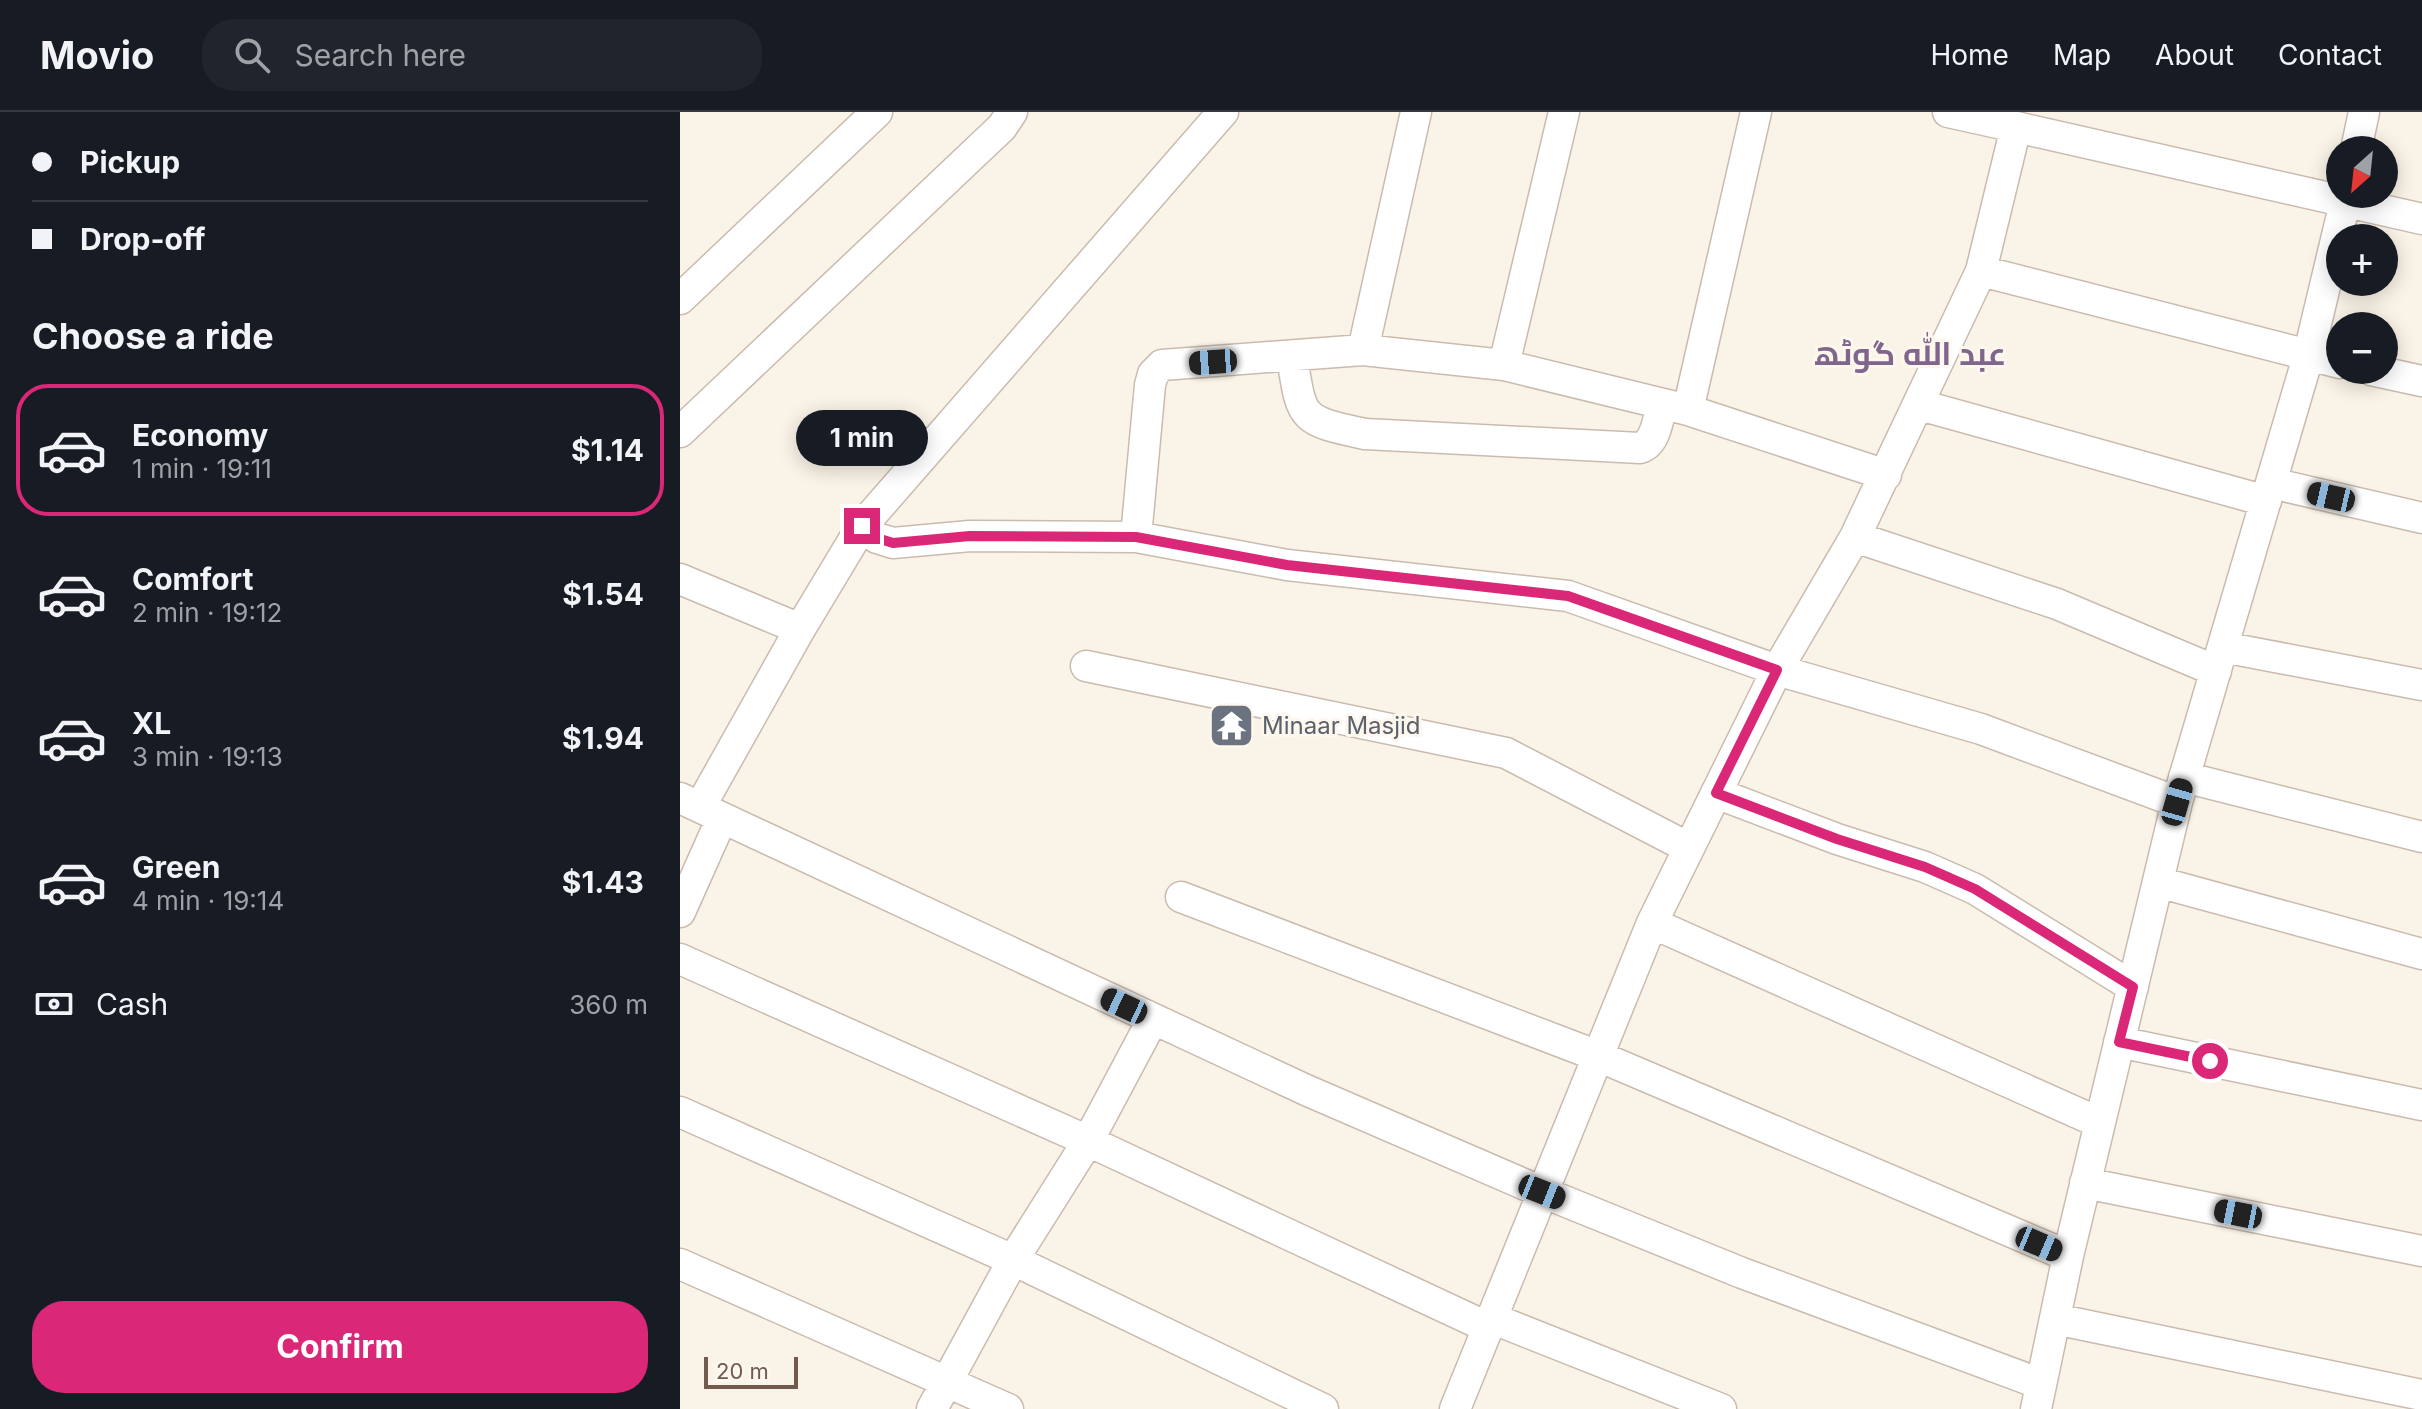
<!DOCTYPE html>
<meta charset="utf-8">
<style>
:root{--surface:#171b24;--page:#20242c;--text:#f1f3f6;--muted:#9ea1a6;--line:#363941;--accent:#db2777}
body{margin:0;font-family:Inter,Cairo,sans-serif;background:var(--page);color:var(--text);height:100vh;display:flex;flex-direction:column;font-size:30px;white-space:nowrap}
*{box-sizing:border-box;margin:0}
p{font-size:26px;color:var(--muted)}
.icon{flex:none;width:44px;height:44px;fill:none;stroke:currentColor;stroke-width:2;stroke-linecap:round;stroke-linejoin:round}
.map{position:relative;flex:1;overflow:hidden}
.sheet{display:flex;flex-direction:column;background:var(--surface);width:680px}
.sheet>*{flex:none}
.top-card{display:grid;align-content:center;height:176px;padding:0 32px;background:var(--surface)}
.needle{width:52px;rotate:207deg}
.fabs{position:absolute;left:1646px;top:24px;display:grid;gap:16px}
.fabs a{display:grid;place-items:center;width:72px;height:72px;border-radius:50%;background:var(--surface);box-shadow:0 4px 20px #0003;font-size:40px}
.scale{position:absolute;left:24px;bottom:20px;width:94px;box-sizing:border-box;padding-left:8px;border:4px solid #705b4e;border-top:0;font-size:22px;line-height:28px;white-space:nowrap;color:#705b4e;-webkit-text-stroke:6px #fdf7ed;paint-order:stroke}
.end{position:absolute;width:36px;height:36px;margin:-18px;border:10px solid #db2777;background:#fff;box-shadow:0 0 0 4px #fff}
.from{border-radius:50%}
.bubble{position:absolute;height:56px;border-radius:28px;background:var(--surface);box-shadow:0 4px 20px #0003;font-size:26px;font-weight:700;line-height:56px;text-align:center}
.car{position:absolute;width:24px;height:48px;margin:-24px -12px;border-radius:10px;box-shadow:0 0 6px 2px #0007;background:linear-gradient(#222 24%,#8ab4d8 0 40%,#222 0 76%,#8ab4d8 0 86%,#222 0)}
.top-card b{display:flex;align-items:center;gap:28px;height:76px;font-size:30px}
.top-card b+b{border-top:2px solid var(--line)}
.top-card i{width:20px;height:20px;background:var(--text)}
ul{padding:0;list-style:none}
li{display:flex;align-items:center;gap:24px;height:132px;margin:0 16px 12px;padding:0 16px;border:4px solid transparent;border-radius:32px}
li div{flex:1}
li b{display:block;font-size:30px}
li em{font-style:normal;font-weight:700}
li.on{border-color:var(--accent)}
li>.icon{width:72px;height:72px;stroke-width:1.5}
h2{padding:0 32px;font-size:36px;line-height:96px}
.pay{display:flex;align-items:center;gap:20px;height:88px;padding:0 32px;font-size:30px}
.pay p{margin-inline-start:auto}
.primary-button{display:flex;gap:16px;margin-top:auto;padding:16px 32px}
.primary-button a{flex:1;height:92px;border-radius:32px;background:var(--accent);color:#fff;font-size:32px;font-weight:700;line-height:92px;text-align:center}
header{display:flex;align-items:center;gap:48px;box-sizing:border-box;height:112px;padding:0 40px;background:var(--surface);border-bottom:2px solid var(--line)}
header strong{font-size:38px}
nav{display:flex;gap:44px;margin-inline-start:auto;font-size:28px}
.search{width:560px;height:72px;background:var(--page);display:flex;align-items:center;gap:20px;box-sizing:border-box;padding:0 28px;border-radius:32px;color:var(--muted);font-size:30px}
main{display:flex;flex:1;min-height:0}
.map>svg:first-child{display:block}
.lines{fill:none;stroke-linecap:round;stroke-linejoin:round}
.minor-casing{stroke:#cabbae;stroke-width:33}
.minor{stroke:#fff;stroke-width:30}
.route{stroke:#db2777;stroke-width:10}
.labels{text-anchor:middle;stroke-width:6;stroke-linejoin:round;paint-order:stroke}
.worship-label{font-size:24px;fill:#5b616d;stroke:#fdf7ed;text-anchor:start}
.district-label{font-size:32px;font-weight:bold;fill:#80668c;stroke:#fdf7ed}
</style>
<header>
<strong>Movio</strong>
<div class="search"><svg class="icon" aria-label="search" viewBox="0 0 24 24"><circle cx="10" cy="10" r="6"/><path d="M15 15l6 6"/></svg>Search here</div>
<nav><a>Home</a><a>Map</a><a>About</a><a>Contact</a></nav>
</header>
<main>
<section class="sheet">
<div class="top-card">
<b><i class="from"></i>Pickup</b>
<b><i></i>Drop-off</b>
</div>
<h2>Choose a ride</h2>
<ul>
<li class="on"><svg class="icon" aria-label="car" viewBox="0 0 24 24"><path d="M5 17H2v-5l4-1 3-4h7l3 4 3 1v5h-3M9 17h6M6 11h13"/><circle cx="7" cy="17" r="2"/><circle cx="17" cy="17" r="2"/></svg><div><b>Economy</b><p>1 min · 19:11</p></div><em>$1.14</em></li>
<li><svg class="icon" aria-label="car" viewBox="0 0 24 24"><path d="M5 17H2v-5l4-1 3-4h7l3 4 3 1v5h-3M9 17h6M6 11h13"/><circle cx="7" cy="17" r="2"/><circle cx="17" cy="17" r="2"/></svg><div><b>Comfort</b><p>2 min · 19:12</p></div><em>$1.54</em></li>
<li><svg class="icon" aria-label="car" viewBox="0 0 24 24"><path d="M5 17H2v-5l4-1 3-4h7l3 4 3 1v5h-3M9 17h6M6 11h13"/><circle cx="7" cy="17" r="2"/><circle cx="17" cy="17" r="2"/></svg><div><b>XL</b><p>3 min · 19:13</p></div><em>$1.94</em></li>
<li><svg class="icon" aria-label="car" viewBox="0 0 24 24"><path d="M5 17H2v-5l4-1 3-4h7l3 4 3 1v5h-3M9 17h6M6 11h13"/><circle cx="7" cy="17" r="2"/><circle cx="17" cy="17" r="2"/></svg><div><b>Green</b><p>4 min · 19:14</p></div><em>$1.43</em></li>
</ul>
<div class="pay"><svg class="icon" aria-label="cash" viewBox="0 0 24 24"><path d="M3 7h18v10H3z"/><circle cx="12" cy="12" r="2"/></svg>Cash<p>360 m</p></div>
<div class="primary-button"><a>Confirm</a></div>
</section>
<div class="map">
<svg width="1742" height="1297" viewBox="0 0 1742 1297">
<rect width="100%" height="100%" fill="#faf3e7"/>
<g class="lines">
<defs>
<path id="minor" d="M 1268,0 L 1336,15
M 1676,38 L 1684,0
M 1301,159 L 1660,251
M 0,187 L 197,0
M 683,238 L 736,0
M 612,245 C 622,308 620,308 685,322 L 960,336 C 976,331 978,307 982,292
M 824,253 L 884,0
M 1691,258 L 1742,269
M 1240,293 L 1586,389
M 1008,298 L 1076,0
M 0,320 L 322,15 L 332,0
M 1591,371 L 1742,406
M 182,414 L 197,426 L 213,431 L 290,424 L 456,425 L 607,453 L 888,484 L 1097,558 L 1301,617 L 1497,690
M 456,425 L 470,273 L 473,262 L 482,253 L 683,238 L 824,253 L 1008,298 L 1206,363
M 1175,425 L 1377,492 L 1536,559
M 0,467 L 120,517
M 1543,535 L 1742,573
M 406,554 L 826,641 L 1009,736
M 1504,665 L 1742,725
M 1036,681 L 1157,727 L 1245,755 L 1295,777 L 1453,875
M 0,686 L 626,978 L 862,1080 L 1062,1161 L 1361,1272
M 20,695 L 120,517 L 182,414 L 543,0
M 1478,770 L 1742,842
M 501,785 L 918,944 L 1388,1144
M 0,800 L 42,706
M 972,811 L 1420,1011
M 0,847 L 408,1029 L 807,1215
M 1439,930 L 1742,993
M 0,1000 L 333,1148 L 643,1297
M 1405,1071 L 1742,1139
M 0,1152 L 328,1297
M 811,1206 L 1041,1297
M 1375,1207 L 1742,1283
M 252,1297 L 333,1148 L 408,1029 L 473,907
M 775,1297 L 972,811 L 1097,558 L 1175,425 L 1301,159 L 1336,15 L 1742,107
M 1356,1297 L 1388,1144 L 1497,690 L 1628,245 L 1667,82"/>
</defs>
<use href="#minor" class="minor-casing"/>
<use href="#minor" class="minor"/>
</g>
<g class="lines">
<path class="route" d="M 182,414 L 197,426 L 213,431 L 290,424 L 456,425 L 607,453 L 888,484 L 1097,558 L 1036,681 L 1157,727 L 1245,755 L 1295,777 L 1453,875 L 1439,930 L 1530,949"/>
</g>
<defs>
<symbol id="temple-square" viewBox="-11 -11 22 22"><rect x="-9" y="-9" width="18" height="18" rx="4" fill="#6b7280" stroke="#fdf7ed"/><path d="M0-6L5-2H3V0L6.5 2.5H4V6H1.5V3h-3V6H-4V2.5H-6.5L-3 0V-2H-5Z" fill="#fff"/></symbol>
</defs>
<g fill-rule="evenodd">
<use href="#temple-square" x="526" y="588" width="51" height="51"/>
</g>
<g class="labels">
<g class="worship-label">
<text x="582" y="622">Minaar Masjid</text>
</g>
<g class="district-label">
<text x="1230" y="253">عبد الله گوٹھ</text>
</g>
</g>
</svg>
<div class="fabs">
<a><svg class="needle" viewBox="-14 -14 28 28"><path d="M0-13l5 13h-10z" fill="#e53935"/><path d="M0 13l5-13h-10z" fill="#9ea1a6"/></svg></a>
<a>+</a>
<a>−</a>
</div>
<div class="scale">20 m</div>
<i class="end from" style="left:1530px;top:949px"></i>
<i class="end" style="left:182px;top:414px"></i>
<div class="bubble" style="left:116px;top:298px;width:132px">1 min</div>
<i class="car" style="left:533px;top:250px;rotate:266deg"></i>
<i class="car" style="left:1651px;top:385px;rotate:283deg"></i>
<i class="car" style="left:1497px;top:690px;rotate:16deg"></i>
<i class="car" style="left:444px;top:894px;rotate:295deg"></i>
<i class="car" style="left:862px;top:1080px;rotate:112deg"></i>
<i class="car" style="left:1558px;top:1102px;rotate:281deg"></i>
<i class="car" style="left:1359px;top:1132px;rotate:113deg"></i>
</div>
</main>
